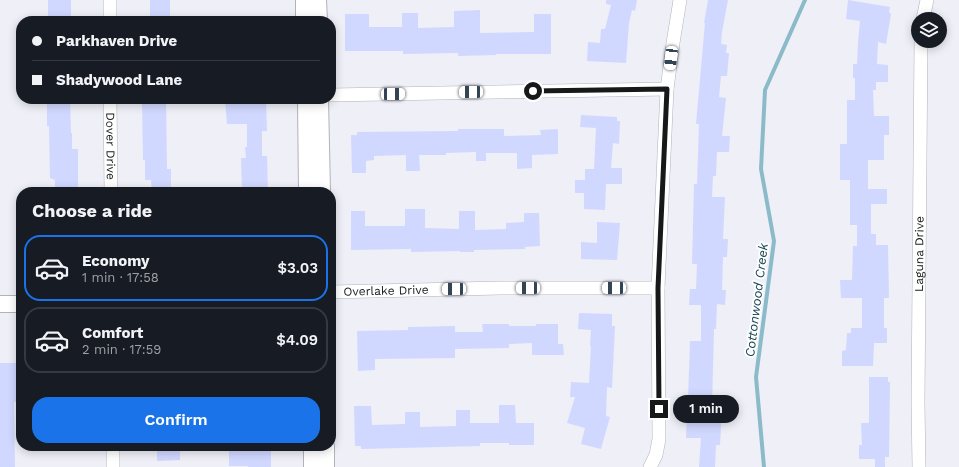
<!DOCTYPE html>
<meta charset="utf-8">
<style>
:root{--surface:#171b24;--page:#242831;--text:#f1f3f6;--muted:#9ea1a6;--line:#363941;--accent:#1a73e8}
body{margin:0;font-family:"Work Sans",sans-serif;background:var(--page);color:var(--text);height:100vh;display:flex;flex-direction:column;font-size:15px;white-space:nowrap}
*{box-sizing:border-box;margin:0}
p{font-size:13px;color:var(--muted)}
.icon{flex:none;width:22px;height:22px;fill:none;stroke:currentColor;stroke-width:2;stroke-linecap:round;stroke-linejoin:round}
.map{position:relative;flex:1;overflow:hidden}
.side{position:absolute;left:16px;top:187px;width:320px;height:264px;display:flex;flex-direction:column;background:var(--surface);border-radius:16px;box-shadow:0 2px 10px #0003}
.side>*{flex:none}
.top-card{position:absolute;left:16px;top:16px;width:320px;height:88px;border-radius:16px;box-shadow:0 2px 10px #0003;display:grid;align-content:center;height:88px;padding:0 16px;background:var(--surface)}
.tools{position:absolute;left:911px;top:12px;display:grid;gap:8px}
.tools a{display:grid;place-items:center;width:36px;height:36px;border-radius:50%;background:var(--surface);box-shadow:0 2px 10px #0003;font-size:20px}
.end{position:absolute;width:18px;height:18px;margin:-9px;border:5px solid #17181a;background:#fff;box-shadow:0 0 0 2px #fff}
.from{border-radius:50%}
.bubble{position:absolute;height:28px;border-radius:14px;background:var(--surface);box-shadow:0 2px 10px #0003;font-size:13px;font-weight:600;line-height:28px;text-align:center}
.car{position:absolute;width:12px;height:24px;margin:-12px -6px;border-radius:5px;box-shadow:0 0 3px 1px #0007;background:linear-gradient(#fff 24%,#345 0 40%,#fff 0 76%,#345 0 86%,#fff 0)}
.top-card b{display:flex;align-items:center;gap:14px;height:38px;font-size:15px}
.top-card b+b{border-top:1px solid var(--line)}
.top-card i{width:10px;height:10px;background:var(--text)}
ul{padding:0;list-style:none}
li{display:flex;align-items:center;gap:12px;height:66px;margin:0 8px 6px;padding:0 8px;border:2px solid var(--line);border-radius:16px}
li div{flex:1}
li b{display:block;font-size:15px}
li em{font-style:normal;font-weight:600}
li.current{border-color:var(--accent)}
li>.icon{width:36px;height:36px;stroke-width:1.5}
h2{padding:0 16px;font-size:18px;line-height:48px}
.primary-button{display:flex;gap:8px;margin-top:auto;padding:8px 16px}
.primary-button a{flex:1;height:46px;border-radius:16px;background:var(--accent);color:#fff;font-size:16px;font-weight:600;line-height:46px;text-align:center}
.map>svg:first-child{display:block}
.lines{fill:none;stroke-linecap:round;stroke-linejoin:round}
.stream{stroke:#8bbbc8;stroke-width:4}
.building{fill:#d1d8ff}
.minor-casing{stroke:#b1b3ba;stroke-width:14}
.tertiary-casing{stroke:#b1b3ba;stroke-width:18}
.minor{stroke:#fff;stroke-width:13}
.tertiary{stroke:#fff;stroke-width:16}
.route{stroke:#17181a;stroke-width:5}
.labels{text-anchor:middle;stroke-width:4;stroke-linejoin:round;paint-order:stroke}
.street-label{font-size:12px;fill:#17181a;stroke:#fcfdfe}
.water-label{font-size:13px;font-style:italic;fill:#1a454f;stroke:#fcfdfe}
</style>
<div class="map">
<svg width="959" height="467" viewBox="0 0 959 467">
<rect width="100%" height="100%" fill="#eeeff7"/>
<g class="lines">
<path class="stream" d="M 764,467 L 756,377 L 774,241 L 761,169 L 765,90 L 805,0"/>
</g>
<path class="building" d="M 48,0 L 71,0 L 71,16 L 48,17 Z
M 150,0 L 170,0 L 170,16 L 168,16 L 168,21 L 150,21 Z
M 606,0 L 637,0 L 635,11 L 632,10 L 629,23 L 626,63 L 587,61 L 588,42 L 600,43 L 601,29 L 605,29 L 611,5 L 606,4 Z
M 708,0 L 728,0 L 722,32 L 721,44 L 727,45 L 726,53 L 729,53 L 727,76 L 721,76 L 719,97 L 726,98 L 722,136 L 730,136 L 729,152 L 717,152 L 716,176 L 713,176 L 712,197 L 725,197 L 723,239 L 728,239 L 727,257 L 723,257 L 722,290 L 726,290 L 725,305 L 717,304 L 716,329 L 714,329 L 712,406 L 722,407 L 720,445 L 716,445 L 715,467 L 699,467 L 701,438 L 686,438 L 687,412 L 686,412 L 687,400 L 688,400 L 690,341 L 701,341 L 701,305 L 689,305 L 690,289 L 696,289 L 697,264 L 692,264 L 694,184 L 697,184 L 699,124 L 696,124 L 705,23 L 704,23 Z
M 848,0 L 890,7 L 889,12 L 891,14 L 886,44 L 878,42 L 877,64 L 888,65 L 888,82 L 876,82 L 876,90 L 873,90 L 874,116 L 889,116 L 889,135 L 884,135 L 884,160 L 868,160 L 868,189 L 887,189 L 887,204 L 871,204 L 871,234 L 876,234 L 876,245 L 888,245 L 889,298 L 884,298 L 884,328 L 887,328 L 887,343 L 874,343 L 873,366 L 842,366 L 842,351 L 846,350 L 847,333 L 851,333 L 851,328 L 862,328 L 862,298 L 841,298 L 840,280 L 852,280 L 853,246 L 857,246 L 857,225 L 850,225 L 850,180 L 840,180 L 840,144 L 847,144 L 847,100 L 855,100 L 855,78 L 853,78 L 853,64 L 857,64 L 858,42 L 860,21 L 846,19 Z
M 480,10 L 480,33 L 534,32 L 534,14 L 551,14 L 551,54 L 496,54 L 496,55 L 458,56 L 458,53 L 403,54 L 403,51 L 345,51 L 345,14 L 369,14 L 369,27 L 402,27 L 402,13 L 418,13 L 418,28 L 454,27 L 454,11 Z
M 47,99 L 70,99 L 71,133 L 72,133 L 72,149 L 78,149 L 78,192 L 55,192 L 55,180 L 50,178 L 49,126 L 47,126 Z
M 142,99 L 166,99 L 167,169 L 171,169 L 171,192 L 152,192 L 151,180 L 145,180 L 145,160 L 143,160 Z
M 225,99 L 266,100 L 267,131 L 262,131 L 262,156 L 267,156 L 268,192 L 242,192 L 241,158 L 246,158 L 245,147 L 247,147 L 247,124 L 227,124 Z
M 581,115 L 617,117 L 617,121 L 620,121 L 619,144 L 613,143 L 611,168 L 622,168 L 622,184 L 606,184 L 605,210 L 584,209 L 584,193 L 575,193 L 575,180 L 585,180 L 585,169 L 594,169 L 596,128 L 580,127 Z
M 458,129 L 504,129 L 504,136 L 541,135 L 540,130 L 558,129 L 558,154 L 532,155 L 532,168 L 517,169 L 517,153 L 486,153 L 486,161 L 476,161 L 476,152 L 446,153 L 446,155 L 419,155 L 420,171 L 406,171 L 406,155 L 374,156 L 374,160 L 366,161 L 366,173 L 352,173 L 351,135 L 357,135 L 357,132 L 458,131 Z
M 405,209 L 425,209 L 425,228 L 459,229 L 459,211 L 475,211 L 475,230 L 506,229 L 506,223 L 524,222 L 524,213 L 539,213 L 540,246 L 525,247 L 525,249 L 474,250 L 474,252 L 460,252 L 460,251 L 411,252 L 411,249 L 351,250 L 351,211 L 365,211 L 365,226 L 405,226 Z
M 597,222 L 620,223 L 617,260 L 581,259 L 581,242 L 597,243 Z
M 579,313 L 612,314 L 612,326 L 615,326 L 612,388 L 607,387 L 606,416 L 610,417 L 601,449 L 581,444 L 585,428 L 567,423 L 575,397 L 570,397 L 571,382 L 589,383 L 591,346 L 590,346 L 591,330 L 578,329 Z
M 482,324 L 509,324 L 509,326 L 536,326 L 536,324 L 558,324 L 558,344 L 563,344 L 564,355 L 532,355 L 532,343 L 509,344 L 509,348 L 455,349 L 455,358 L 375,359 L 375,370 L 358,371 L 357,331 L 408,330 L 408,327 L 455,326 L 455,332 L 483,332 Z
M 0,363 L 21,363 L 21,402 L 14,402 L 15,467 L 0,467 Z
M 869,377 L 888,377 L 888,382 L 890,382 L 889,457 L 885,457 L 885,467 L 875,467 L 875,459 L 859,459 L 859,445 L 862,445 L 861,423 L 869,423 Z
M 499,405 L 515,405 L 516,423 L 534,423 L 534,445 L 509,445 L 509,443 L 480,443 L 480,446 L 361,449 L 361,446 L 355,446 L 354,406 L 371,406 L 372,425 L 405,424 L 405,412 L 420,412 L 420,427 L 456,426 L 456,410 L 470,410 L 470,423 L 499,423 Z
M 157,446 L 180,446 L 180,460 L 157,461 Z
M 271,449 L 271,467 L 248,467 L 248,466 L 229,466 L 229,450 Z"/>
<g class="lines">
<defs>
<g id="minor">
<path d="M 110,0 L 110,21"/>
<path d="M 923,19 L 927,0"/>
<path d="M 331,95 L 667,89"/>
<path id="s1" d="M 110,99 L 111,192"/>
<path id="s2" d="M 331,292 L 500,288 L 658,288"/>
<path d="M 113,446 L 113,467"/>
<path d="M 650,467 L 656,455 L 659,439 L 658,288 L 667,89 L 673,43 L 680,0"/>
<path id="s3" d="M 919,467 L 918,402 L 921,41"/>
</g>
<path id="tertiary" d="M 304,0 L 304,21
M 318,0 L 319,21
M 306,99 L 307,192
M 320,99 L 322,192
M 0,304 L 21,304
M 312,446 L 312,467
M 326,446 L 326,467"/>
</defs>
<use href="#minor" class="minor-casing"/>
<use href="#tertiary" class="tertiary-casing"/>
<use href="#minor" class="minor"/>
<use href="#tertiary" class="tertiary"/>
</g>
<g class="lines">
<path class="route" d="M 533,91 L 667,89 L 658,288 L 659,409"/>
</g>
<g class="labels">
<g class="street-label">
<text dy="4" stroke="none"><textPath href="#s1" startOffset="47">Dover Drive</textPath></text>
<text dy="4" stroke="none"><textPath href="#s3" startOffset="213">Laguna Drive</textPath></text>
<text dy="4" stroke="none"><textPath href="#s2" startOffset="55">Overlake Drive</textPath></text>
</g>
<g class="water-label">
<text transform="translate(756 300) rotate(-83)" y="5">Cottonwood Creek</text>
</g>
</g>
</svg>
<div class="tools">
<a><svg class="icon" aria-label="layers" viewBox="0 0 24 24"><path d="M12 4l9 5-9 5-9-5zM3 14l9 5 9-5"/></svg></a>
</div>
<i class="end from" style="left:533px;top:91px"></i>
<i class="end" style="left:659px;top:409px"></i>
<div class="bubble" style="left:673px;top:395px;width:66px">1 min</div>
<i class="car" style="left:671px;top:58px;rotate:187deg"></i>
<i class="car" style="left:471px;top:92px;rotate:269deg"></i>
<i class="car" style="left:393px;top:94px;rotate:89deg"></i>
<i class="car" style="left:528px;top:288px;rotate:270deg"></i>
<i class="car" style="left:614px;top:288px;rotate:270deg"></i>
<i class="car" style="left:454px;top:289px;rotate:269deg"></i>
<div class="top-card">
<b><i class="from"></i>Parkhaven Drive</b>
<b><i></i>Shadywood Lane</b>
</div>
<section class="side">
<h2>Choose a ride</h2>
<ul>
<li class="current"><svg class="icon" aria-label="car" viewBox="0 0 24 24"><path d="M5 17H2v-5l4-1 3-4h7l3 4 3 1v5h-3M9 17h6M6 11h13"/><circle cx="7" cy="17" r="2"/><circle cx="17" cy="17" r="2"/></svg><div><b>Economy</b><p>1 min · 17:58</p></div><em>$3.03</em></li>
<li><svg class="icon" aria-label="car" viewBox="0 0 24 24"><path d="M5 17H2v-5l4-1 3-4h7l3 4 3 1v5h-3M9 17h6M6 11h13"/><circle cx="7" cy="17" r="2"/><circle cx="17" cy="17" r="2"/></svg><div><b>Comfort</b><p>2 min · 17:59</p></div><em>$4.09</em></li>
</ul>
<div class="primary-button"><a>Confirm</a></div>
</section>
</div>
